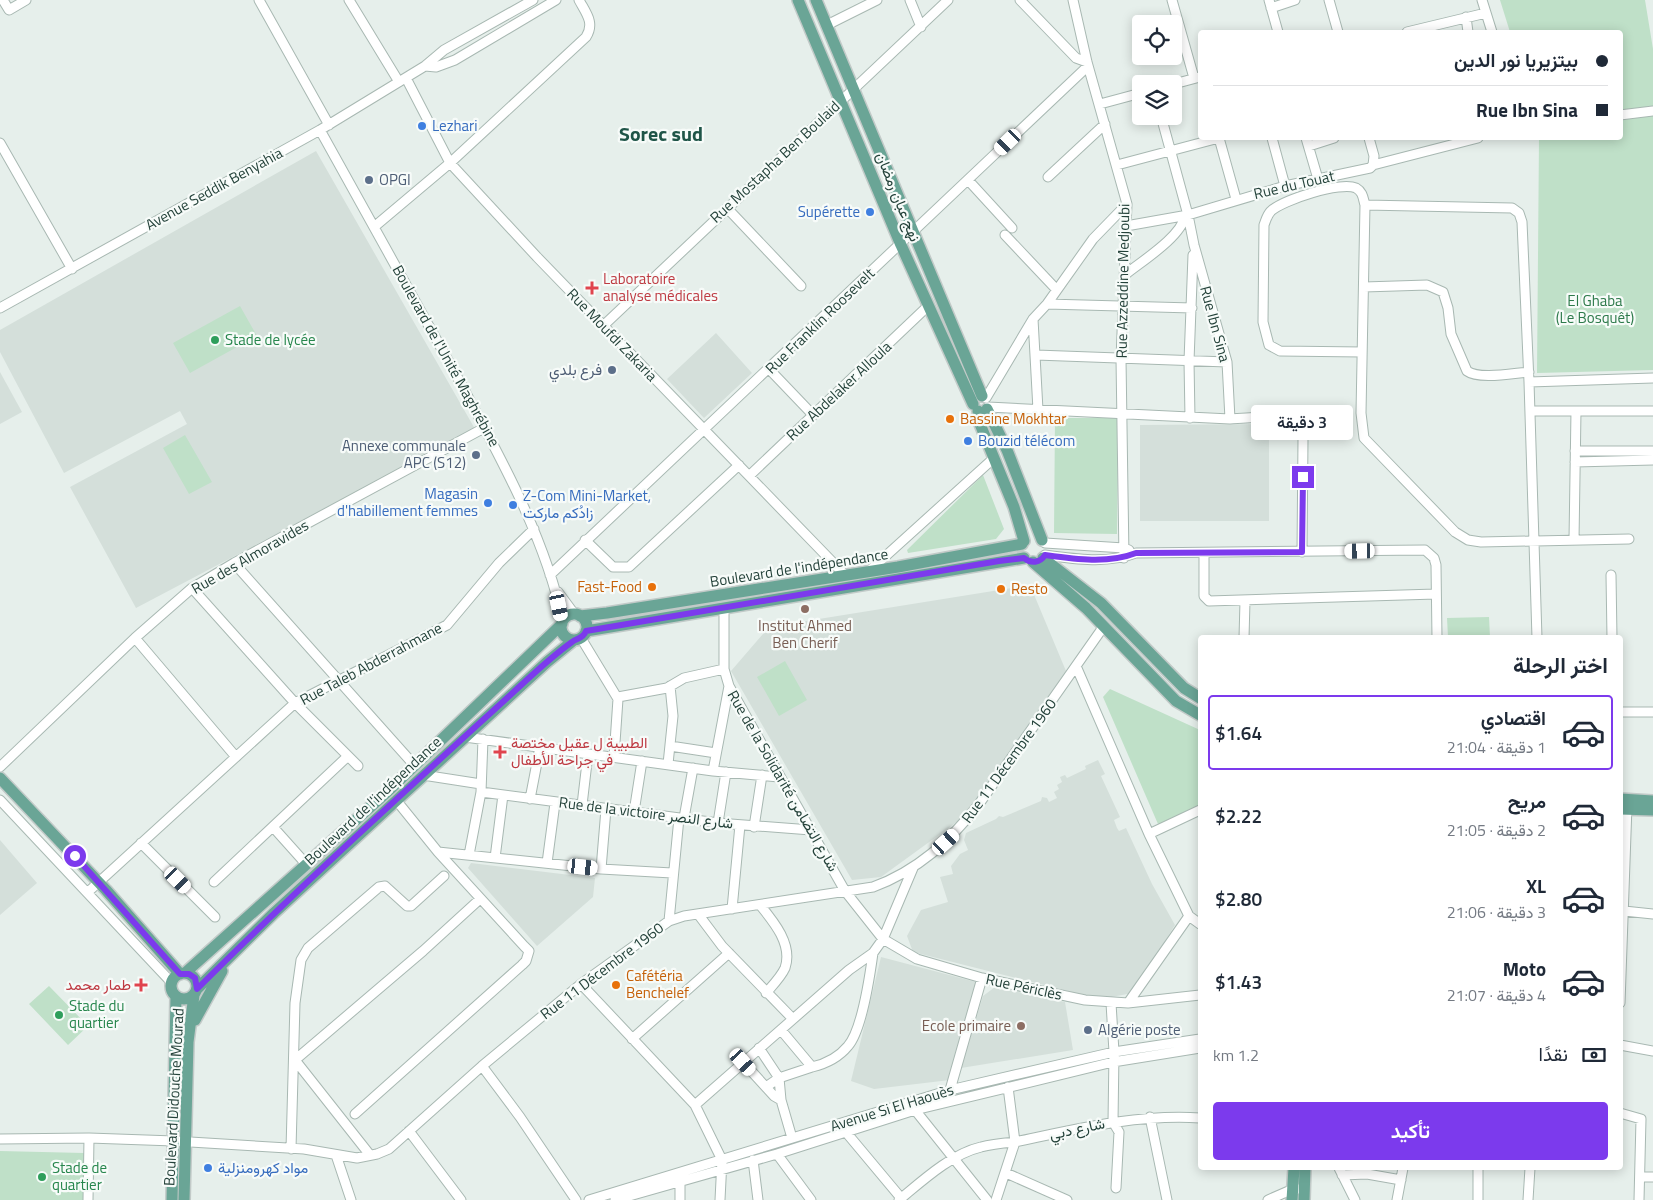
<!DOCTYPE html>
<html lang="ar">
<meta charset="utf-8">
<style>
:root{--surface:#fff;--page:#f2f2f3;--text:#1f2937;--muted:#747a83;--line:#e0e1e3;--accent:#7c3aed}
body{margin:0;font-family:"Titillium Web",Vazirmatn,sans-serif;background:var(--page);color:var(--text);direction:rtl;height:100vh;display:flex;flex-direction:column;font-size:19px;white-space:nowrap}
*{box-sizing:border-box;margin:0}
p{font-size:16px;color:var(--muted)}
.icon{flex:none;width:28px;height:28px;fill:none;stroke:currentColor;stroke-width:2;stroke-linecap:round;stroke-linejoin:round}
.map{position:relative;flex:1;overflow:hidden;direction:ltr}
.side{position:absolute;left:1198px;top:635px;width:425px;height:535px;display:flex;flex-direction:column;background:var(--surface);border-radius:5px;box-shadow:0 2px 12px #0003;direction:rtl}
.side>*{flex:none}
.banner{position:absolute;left:1198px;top:30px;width:425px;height:110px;border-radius:5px;box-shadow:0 2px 12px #0003;direction:rtl;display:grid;align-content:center;height:110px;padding:0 15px;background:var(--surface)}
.controls{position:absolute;left:1132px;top:15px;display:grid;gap:10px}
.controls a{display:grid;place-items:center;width:50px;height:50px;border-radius:5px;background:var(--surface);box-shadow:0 2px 12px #0003;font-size:25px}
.end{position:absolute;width:22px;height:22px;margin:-11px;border:6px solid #7c3aed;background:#fff;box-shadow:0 0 0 2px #fff}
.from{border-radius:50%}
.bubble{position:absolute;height:35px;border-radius:5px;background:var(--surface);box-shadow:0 2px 12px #0003;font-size:16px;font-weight:600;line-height:35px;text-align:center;direction:rtl}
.car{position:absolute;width:15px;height:30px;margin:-15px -8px;border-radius:6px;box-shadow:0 0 4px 1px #0007;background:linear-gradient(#fff 24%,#345 0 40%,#fff 0 76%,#345 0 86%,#fff 0)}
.banner b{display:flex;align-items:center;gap:18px;height:48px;font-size:19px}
.banner b+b{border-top:1px solid var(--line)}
.banner i{width:12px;height:12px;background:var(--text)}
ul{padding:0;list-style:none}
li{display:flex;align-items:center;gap:15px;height:75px;margin:0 10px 8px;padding:0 5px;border:2px solid transparent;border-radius:5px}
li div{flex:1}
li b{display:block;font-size:19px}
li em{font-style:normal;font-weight:600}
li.selected{border-color:var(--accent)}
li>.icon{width:45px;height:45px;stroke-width:1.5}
h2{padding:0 15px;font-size:22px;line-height:60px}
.pay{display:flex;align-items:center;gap:12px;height:55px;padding:0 15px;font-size:19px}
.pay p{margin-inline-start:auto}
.action{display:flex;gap:10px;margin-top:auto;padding:10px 15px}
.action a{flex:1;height:58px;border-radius:5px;background:var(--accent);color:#fff;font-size:20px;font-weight:600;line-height:58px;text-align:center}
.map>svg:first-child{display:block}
.built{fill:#d4dfda}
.green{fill:#bfe0c8}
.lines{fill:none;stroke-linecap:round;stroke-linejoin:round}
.minor-casing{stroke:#a8b8b2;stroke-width:11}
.major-casing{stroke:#c2cac8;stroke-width:14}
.minor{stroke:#fff;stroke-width:9}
.major{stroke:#6aa596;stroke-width:11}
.route{stroke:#7c3aed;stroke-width:6}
.shop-dot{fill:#3f7fe0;stroke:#f7fbf9;stroke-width:2}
.service-dot{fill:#5c6f8a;stroke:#f7fbf9;stroke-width:2}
.health-dot{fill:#e0444e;stroke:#f7fbf9;stroke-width:2}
.leisure-dot{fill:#2e9e5b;stroke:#f7fbf9;stroke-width:2}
.food-dot{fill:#e8710a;stroke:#f7fbf9;stroke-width:2}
.education-dot{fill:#8d6e63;stroke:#f7fbf9;stroke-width:2}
.labels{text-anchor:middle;stroke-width:4.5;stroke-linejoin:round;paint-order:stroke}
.shop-label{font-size:15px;fill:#366cbe;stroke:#f7fbf9;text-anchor:start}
.street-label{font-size:15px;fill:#24423a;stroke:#f7fbf9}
.service-label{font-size:15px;fill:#4e5e75;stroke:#f7fbf9;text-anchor:start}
.health-label{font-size:15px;fill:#be3a42;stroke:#f7fbf9;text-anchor:start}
.park-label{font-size:15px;fill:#2d7a4b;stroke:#f7fbf9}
.leisure-label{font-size:15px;fill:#27864d;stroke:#f7fbf9;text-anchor:start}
.food-label{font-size:15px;fill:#c56008;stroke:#f7fbf9;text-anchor:start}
.education-label{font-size:15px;fill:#785e54;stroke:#f7fbf9}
.district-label{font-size:20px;font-weight:bold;fill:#1f5548;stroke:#f7fbf9}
</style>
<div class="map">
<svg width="1653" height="1200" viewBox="0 0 1653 1200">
<rect width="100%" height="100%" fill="#e6efeb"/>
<path class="built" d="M 316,151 L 475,429 L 136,608 L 70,487 L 187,424 L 180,411 L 64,473 L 0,352 L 0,330 Z
M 716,333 L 752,373 L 704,418 L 667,379 Z
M 0,372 L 22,412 L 0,424 Z
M 1269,424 L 1269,521 L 1140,521 L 1140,425 Z
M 1030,585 L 1066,671 L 965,816 L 881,877 L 852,880 L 731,671 L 769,627 Z
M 1098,760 L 1105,774 L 1101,776 L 1120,817 L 1114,820 L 1117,828 L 1119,831 L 1126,828 L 1152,884 L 1175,925 L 1133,993 L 1100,999 L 913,952 L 907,936 L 921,910 L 948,902 L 940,877 L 953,874 L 951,866 L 960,854 L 968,850 L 964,840 L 966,833 L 996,819 L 999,816 L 1003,817 L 1041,801 L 1042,797 L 1047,798 L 1049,802 L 1057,798 L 1054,792 L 1059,789 L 1057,785 L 1062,782 L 1060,777 L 1065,775 L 1067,778 L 1086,769 L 1085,766 Z
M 0,840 L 37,883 L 0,915 Z
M 471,863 L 595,878 L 593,897 L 537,946 L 468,868 Z
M 881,957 L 976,982 L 950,1080 L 874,1089 L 851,1081 Z
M 995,987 L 1065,1002 L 1073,1050 L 961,1068 L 983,996 Z"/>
<path class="green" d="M 1500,0 L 1645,0 L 1653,49 L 1653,370 L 1537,373 L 1539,138 L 1620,138 L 1620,32 L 1510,32 Z
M 240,306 L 257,336 L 190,373 L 173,343 Z
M 1055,418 L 1118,418 L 1117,534 L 1054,533 Z
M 185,435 L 212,482 L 189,494 L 163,448 Z
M 983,475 L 1004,529 L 996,539 L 908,553 L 907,550 Z
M 1489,617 L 1490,637 L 1448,637 L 1447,618 Z
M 785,661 L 807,700 L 779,716 L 757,677 Z
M 1110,689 L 1200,730 L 1200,806 L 1158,824 L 1103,697 Z
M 49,986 L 88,1026 L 68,1045 L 29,1004 Z
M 0,1151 L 84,1153 L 83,1200 L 0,1200 Z"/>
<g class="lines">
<defs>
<path id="minor" d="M 3,0 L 9,10 L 26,0
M 259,0 L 329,125
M 349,0 L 399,82
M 910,0 L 921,27
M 1020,0 L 1076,58 L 1087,62
M 1073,0 L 1087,62 L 1127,204 L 1121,359 L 1124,558
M 1172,0 L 1194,78
M 1269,0 L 1278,32
M 1329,0 L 1338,32
M 1482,0 L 1492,32
M 1271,8 L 1295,0
M 1466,17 L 1468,32
M 827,25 L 877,0
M 1407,32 L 1486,13
M 425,66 L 436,67 L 455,60 L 556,0
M 406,78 L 450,163 L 537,257 L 844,574
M 1174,84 L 1200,77
M 1100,104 L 1141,93
M 1620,115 L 1653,111
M 1161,116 L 1188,215 L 1285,186 L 1370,168 L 1373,165 L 1374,156 L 1369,138
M 320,130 C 366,214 414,298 460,382 C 501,459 544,535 563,621
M 1219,138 L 1236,199
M 1272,138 L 1285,186
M 1306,138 L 1318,179
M 0,143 L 72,269
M 1309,146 L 1334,138
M 1117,165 L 1219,138
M 1373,165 L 1478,138
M 1048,177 L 1105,124
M 968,180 L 1012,228
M 1365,205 L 1512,208 L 1519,213 L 1522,222 L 1529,382
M 727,208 L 801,286
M 1126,226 L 1188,215 L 1194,245 L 1227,362 L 1230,419 C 1247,418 1290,413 1301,425 L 1303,439 L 1302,552
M 374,227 L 450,163 L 586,37 C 595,23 586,13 579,0
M 1005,235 L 1056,289
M 1126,274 C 1142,261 1181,237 1185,216
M 1364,287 L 1427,285 L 1443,292 L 1448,308 L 1451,334 L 1467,371 C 1479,380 1514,373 1529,372
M 1047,304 L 1192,308
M 0,308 L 320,130 L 425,66 L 444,50 L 533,0
M 1033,319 L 1038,410
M 603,326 L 948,0
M 1362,352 L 1280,351 L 1269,345 L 1263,322 L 1264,225 C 1266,220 1267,215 1271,211 C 1283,200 1341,181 1356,188 C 1363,192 1363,198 1365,205 L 1361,413 L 1364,438 L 1455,532 L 1468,540 L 1481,542 L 1629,539
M 1036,355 L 1227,362
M 769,369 L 813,415
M 986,398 L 1033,319 L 1047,304 L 1093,239 L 1127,204
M 988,407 L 1230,419
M 1530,411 L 1653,411
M 1190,418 L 1189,361 L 1193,255
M 1575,451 L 1653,451
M 1575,462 L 1653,460
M 749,476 L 928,306
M 585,540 L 613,567 L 629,567 L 739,465
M 1574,540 L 1576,411
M 1045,543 L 1124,548 L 1129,550
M 1204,553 L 1204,596 L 1209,601 L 1436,594
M 1045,555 C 1074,559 1108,564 1136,553 L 1425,550 L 1434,558 L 1436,565 L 1437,638
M 234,563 L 415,766
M 868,572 L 994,458
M 550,575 L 1088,66
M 1611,575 L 1612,638
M 192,588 L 295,703 L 358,766
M 558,592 L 575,615
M 724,609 L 724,669 L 729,686 L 845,891 L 883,939 L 917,959 L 982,978 L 1085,1000 L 1128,1003 L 1189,916
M 135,638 L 236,757
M 581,638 L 618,699 L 614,757
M 1244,638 L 1245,601
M 1537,638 L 1529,382 L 1653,378
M 1076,666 L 1149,834 L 1189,916 L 1200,924
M 618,697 L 667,688 L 684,678 L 724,669
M 1620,712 L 1653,712
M 465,737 L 713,771 L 729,686
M 670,746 L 716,753
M 668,764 L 673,716 L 670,686
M 0,767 L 135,638 L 192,588 L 234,563 L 484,428
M 713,771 L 779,777
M 423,775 L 481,784
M 481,792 L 718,823 L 811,830
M 530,799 L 540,747
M 0,800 L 172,983
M 582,805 L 588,754
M 634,812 L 642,761
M 684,818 L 693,768
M 718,823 L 726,772
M 273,827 L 307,865
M 754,827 L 762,775
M 1149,834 L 1200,810
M 141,843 L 215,917
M 438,852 L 601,869 L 672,873
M 469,855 L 481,792 L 483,739
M 495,858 L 503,795
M 547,863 L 555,803
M 601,869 L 606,809
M 214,882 L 348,756
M 88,892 L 295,703 L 447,625 L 499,563 L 534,529
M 760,905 C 774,922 793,945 785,968 C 781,977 772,986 766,993
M 732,909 L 740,825
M 1624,911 L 1653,914
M 698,914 L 722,946 L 793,1019
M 669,921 L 679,818
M 581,984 L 695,1105 L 722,1160 L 720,1200
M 1111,1003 L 1114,1052 L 1113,1122 L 1119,1132 L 1116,1188
M 1128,1003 L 1200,995
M 1620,1003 L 1627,805
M 781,1030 L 812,1067 C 825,1064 839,1057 848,1046 C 862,1030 870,975 873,953
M 632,1039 L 729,953
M 1620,1045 L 1653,1051
M 759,1048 L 779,1078 L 781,1100 L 792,1138
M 743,1062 L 774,1096 L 781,1100
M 482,1066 L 520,1117 L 576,1200
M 766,1087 L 779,1078 L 812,1067
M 950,1090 L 982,978
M 695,1105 L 849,970 L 873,953 L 883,939 L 913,868
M 915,1110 L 987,1200
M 1620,1113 L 1641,1119 L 1639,1200
M 355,1114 L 522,965 L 526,961 L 529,951 L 524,946 L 438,852 L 396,800
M 1150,1117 L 1167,1200
M 409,1131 L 461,1200
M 845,1131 L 901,1198
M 0,1139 L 89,1138 L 174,1141 L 304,1149 L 357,1158 L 377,1154 L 389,1149 L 482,1066 L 581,984 L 669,921 L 684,916 L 873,887 C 917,871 950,841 979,804 L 1104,626
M 291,1149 L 295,1003 L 301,960 L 308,948 L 379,887 L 385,886 L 407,906 L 411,906 L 444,876
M 777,1154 L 811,1200
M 336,1155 L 351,1200
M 370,1155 L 295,1060 L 423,951 L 480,899
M 753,1160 L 758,1200
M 1339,1168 L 1355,1200
M 1478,1168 L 1478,1200
M 1006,1173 L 1067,1200
M 1342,1175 L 1367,1174 L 1401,1180
M 1640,1177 L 1653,1177
M 88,1200 L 89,1138
M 589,1200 L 950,1090 L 1114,1052 L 1200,1039
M 615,1200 L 777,1154 L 915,1110 L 1113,1062 L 1200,1048
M 680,1200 L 680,1181
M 899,1200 C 922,1181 951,1154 981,1147 C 992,1144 1004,1143 1015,1142 L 1008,1087
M 996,1200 L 1015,1142 C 1077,1129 1136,1114 1200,1118
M 1268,1200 L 1293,1189 L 1304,1189
M 1397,1200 L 1403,1168
M 1528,1200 L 1530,1168"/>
<path id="major" d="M 798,0 L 901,245 L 973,404
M 816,0 L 982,396
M 987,409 L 1007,450 L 1042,540
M 978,411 L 980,424 L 1014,507 L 1024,541
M 1043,558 L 1101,603 L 1184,688 L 1200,698
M 1033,562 L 1086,608 L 1176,701 L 1200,715
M561 627a13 13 0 1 1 26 0a13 13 0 1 1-26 0Z
M 580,616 L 607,613 L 898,567 L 1022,544
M 586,631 L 1024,558
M 0,778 L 106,890 L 180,974
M 1620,799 L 1653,801
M 1620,809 L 1653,810
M171 986a13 13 0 1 1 26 0a13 13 0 1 1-26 0Z
M 185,973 L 385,794 L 562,624
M 197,989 L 274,913 L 547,662 L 574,640
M 195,1020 L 222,971
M 172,1200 L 176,996
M 184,1200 L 188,1042 L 194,995
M 1292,1200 L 1294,1168
M 1304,1200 L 1305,1168"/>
</defs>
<use href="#minor" class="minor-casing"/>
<use href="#major" class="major-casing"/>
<use href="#minor" class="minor"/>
<use href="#major" class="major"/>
</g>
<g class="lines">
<path class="route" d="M 75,856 L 180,974 L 189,974 L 195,978 L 197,989 C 297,889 402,794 506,699 C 527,680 548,659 572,642 C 577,638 583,639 586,631 L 999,561 L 1024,558 C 1031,564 1040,563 1045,555 C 1074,559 1108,564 1136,553 L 1302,552 L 1303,477"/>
</g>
<g class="shop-dot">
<circle cx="422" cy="126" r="5"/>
<circle cx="870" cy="212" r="5"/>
<circle cx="968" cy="441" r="5"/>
<circle cx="488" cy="503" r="5"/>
<circle cx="513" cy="505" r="5"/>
<circle cx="208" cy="1168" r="5"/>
</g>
<g class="service-dot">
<circle cx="369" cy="180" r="5"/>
<circle cx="612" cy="370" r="5"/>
<circle cx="476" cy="455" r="5"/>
<circle cx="1088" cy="1030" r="5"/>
</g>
<g class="health-dot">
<path d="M589.5 280.5h5v5h5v5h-5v5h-5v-5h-5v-5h5z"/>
<path d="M497.5 744.5h5v5h5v5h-5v5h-5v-5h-5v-5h5z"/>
<path d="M138.5 977.5h5v5h5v5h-5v5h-5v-5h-5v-5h5z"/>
</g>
<g class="leisure-dot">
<circle cx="215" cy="340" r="5"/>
<circle cx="59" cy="1015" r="5"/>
<circle cx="42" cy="1177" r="5"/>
</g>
<g class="food-dot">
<circle cx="950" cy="419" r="5"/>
<circle cx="652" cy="587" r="5"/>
<circle cx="1001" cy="589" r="5"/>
<circle cx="616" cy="985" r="5"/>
</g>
<g class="education-dot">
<circle cx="805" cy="609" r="5"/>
<circle cx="1021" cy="1026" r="5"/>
</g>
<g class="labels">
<g class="shop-label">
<text x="432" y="131">Lezhari</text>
<text x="860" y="217" text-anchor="end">Supérette</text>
<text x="978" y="446">Bouzid télécom</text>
<text x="478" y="499" text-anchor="end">Magasin<tspan x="478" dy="17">d'habillement femmes</tspan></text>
<text x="523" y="501">Z-Com Mini-Market,<tspan x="523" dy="17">زادُكم ماركت</tspan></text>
<text x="218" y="1173">مواد كهرومنزلية</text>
</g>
<g class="street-label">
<text transform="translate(775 162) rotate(-43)" y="5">Rue Mostapha Ben Boulaid</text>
<text transform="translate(1294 185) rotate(-13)" y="5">Rue du Touat</text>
<text transform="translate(214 189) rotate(-29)" y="5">Avenue Seddik Benyahia</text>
<text transform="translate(898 197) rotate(68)" y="5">نهج عبان رمضان</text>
<text transform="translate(1123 281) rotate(-89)" y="5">Rue Azzeddine Medjoubi</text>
<text transform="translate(820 321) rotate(-44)" y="5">Rue Franklin Roosevelt</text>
<text transform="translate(1215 324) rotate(75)" y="5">Rue Ibn Sina</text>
<text transform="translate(612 335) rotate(46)" y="5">Rue Moufdi Zakaria</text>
<text transform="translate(446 356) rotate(61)" y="5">Boulevard de l'Unité Maghrébine</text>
<text transform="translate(839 391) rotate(-43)" y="5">Rue Abdelaker Alloula</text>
<text transform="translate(250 557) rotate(-30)" y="5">Rue des Almoravides</text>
<text transform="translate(799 568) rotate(-9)" y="5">Boulevard de l'indépendance</text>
<text transform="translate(371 664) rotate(-28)" y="5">Rue Taleb Abderrahmane</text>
<text transform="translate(1009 761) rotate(-54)" y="5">Rue 11 Décembre 1960</text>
<text transform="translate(783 781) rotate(60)" y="5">Rue de la Solidarité شارع التضامن</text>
<text transform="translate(373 801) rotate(-43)" y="5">Boulevard de l'indépendance</text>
<text transform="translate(646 813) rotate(7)" y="5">Rue de la victoire شارع النصر</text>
<text transform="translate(602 971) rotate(-37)" y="5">Rue 11 Décembre 1960</text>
<text transform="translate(1024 987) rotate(12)" y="5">Rue Périclès</text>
<text transform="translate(174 1097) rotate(-87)" y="5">Boulevard Didouche Mourad</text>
<text transform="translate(892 1108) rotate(-17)" y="5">Avenue Si El Haouès</text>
<text transform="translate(1077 1129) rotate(-12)" y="5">شارع دبي</text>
</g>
<g class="service-label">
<text x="379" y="185">OPGI</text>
<text x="602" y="375" text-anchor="end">فرع بلدي</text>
<text x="466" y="451" text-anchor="end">Annexe communale<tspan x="466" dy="17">APC (S12)</tspan></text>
<text x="1098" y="1035">Algérie poste</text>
</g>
<g class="health-label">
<text x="603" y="284">Laboratoire<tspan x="603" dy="17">analyse médicales</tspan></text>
<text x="511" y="748">الطبيبة ل عقيل مختصة<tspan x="511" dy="17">في جراحة الأطفال</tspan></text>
<text x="131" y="990" text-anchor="end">طمار محمد</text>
</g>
<g class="park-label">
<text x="1595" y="306">El Ghaba<tspan x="1595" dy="17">(Le Bosquêt)</tspan></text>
</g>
<g class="leisure-label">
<text x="225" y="345">Stade de lycée</text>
<text x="69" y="1011">Stade du<tspan x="69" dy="17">quartier</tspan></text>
<text x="52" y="1173">Stade de<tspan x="52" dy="17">quartier</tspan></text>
</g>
<g class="food-label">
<text x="960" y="424">Bassine Mokhtar</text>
<text x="642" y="592" text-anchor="end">Fast-Food</text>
<text x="1011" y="594">Resto</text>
<text x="626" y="981">Cafétéria<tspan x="626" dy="17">Benchelef</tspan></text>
</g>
<g class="education-label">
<text x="805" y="631">Institut Ahmed<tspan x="805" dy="17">Ben Cherif</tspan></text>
<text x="1011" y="1031" text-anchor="end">Ecole primaire</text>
</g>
<g class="district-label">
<text x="661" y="141">Sorec sud</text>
</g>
</g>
</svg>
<div class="controls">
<a><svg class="icon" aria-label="locate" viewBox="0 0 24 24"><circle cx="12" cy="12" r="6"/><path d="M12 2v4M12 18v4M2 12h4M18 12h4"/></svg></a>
<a><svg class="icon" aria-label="layers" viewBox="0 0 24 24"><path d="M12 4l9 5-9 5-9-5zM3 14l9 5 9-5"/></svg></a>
</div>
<i class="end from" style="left:75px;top:856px"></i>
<i class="end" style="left:1303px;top:477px"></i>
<div class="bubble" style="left:1251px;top:405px;width:102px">3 دقيقة</div>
<i class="car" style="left:1008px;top:142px;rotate:226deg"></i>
<i class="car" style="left:1360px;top:551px;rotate:269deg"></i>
<i class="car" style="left:559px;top:606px;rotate:168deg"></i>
<i class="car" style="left:946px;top:842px;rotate:48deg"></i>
<i class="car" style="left:583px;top:867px;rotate:96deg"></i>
<i class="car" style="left:178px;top:880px;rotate:135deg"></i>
<i class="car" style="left:743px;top:1062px;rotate:138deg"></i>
<div class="banner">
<b><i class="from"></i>بيتزيريا نور الدين</b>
<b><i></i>Rue Ibn Sina</b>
</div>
<section class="side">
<h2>اختر الرحلة</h2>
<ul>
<li class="selected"><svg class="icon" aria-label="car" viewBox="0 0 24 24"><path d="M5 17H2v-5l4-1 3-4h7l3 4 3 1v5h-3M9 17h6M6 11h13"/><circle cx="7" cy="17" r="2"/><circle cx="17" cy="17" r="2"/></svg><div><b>اقتصادي</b><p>1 دقيقة · 21:04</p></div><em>$1.64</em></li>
<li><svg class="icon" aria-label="car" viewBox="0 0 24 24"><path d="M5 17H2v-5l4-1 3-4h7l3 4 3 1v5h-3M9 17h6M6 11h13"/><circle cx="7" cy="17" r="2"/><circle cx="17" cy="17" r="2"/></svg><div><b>مريح</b><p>2 دقيقة · 21:05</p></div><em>$2.22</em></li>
<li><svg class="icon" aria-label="car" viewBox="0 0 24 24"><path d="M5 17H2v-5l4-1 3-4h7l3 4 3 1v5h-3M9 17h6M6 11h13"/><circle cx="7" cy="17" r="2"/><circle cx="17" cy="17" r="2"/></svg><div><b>XL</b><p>3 دقيقة · 21:06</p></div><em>$2.80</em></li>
<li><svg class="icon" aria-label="car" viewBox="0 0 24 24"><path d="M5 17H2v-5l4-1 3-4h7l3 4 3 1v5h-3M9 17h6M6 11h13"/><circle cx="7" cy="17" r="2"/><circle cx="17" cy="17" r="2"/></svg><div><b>Moto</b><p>4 دقيقة · 21:07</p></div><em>$1.43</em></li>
</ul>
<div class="pay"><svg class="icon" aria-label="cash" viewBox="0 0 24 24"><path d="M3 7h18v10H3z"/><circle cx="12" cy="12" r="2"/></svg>نقدًا<p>1.2 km</p></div>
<div class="action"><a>تأكيد</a></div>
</section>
</div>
